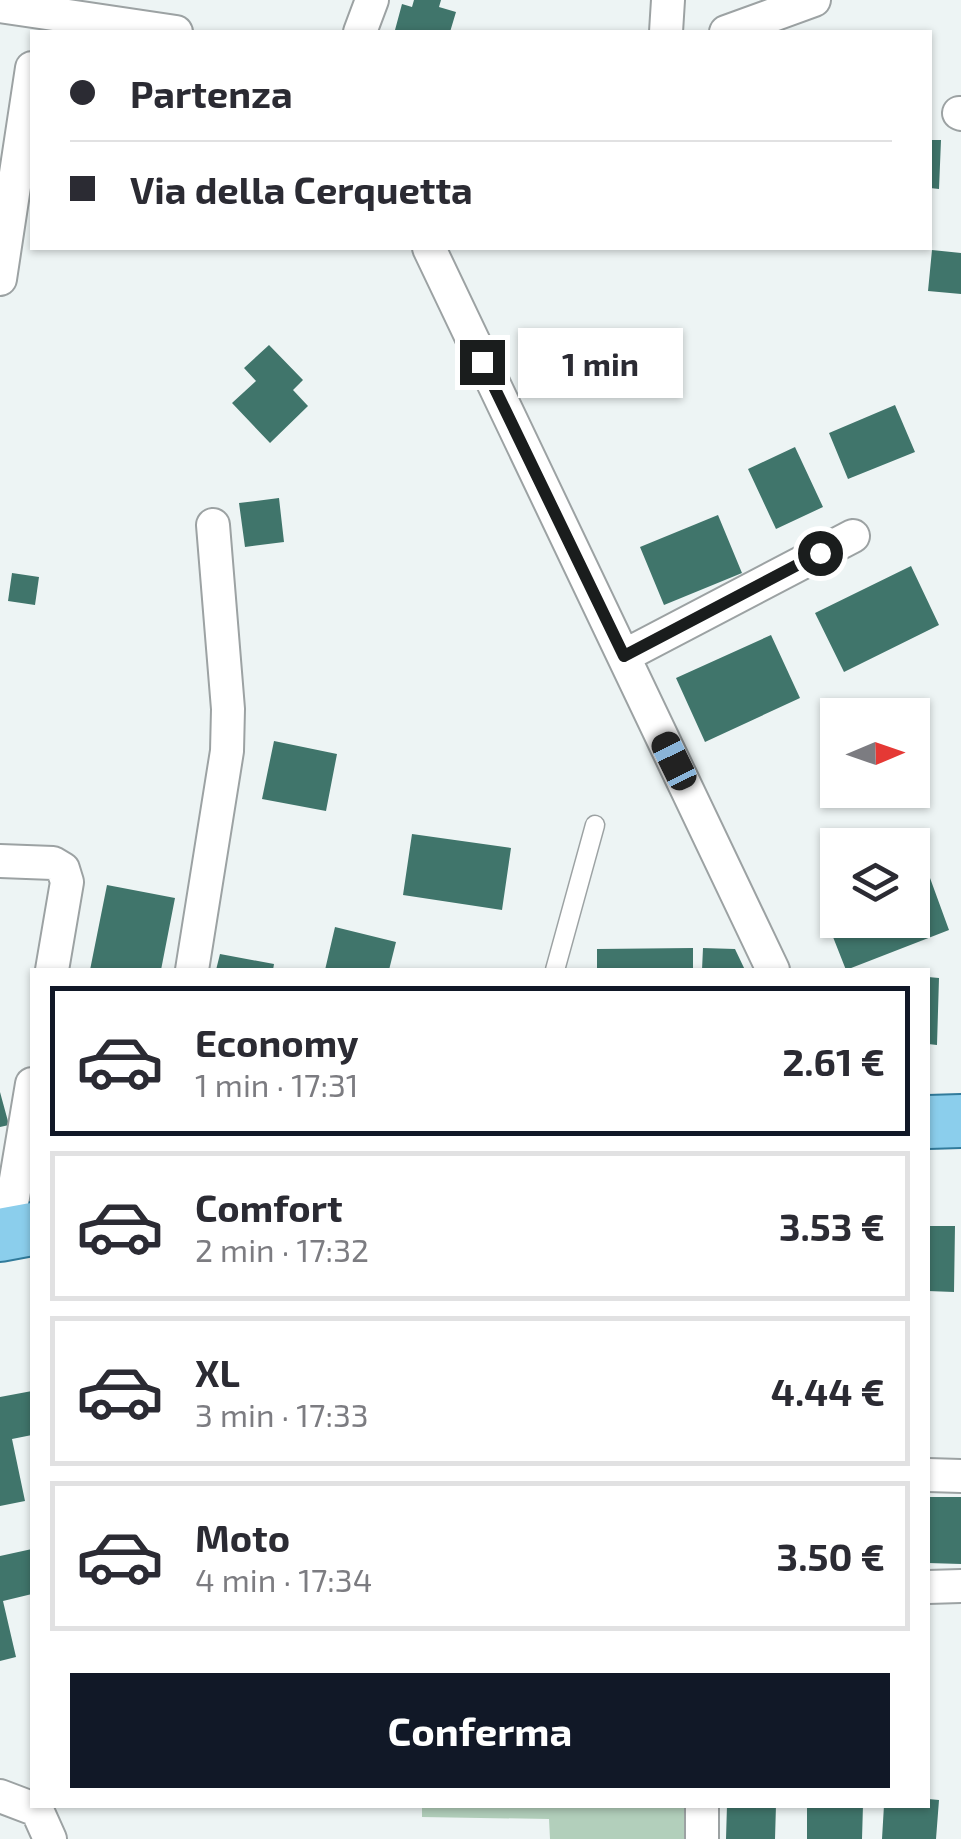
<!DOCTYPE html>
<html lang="it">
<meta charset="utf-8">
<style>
:root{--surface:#fff;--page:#f2f2f3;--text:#2b2b33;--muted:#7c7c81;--line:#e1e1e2;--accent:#111827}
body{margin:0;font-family:"Exo 2",sans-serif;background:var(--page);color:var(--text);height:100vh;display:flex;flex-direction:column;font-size:38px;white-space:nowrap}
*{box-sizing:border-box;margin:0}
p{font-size:32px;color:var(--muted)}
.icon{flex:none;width:55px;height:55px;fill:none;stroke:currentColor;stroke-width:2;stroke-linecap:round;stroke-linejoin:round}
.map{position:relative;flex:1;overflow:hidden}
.details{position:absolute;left:30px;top:968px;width:900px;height:840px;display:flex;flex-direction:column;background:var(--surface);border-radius:0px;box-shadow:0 2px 8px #0004}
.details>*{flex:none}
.banner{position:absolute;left:30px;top:30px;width:902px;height:220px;border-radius:0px;box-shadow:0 2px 8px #0004;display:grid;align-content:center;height:220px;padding:0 40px;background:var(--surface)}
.needle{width:65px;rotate:88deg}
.buttons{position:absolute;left:820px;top:698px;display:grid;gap:20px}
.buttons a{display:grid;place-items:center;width:110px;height:110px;border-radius:0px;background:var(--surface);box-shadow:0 2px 8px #0004;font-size:50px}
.end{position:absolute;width:45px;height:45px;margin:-22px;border:12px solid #1a1d1d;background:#fff;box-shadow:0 0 0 5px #fff}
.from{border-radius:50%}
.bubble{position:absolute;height:70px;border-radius:0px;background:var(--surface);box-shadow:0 2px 8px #0004;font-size:32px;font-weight:700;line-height:70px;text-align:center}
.car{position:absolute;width:30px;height:60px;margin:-30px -15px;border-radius:12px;box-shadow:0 0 8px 2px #0007;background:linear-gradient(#222 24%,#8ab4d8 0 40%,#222 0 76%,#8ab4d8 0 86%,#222 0)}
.banner b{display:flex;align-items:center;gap:35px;height:95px;font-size:38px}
.banner b+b{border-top:2px solid var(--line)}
.banner i{width:25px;height:25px;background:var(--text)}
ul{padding:18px 0 0;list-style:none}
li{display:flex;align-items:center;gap:30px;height:150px;margin:0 20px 15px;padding:0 20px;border:5px solid var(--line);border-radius:0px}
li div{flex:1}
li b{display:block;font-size:38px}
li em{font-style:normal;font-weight:700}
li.current{border-color:var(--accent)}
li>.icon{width:90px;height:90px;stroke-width:1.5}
.action{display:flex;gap:20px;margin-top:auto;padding:20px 40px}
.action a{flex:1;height:115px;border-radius:0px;background:var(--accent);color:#fff;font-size:40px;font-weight:700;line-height:115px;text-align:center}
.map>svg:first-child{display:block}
.green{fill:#b2cfbb}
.building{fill:#40756b}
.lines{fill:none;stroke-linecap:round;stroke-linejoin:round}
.service-casing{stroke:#9ca2a3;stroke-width:21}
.minor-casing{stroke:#9ca2a3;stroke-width:36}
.primary-casing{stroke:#317b9b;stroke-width:56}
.service{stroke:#fff;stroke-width:18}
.minor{stroke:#fff;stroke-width:32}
.primary{stroke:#8bceec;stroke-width:52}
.route{stroke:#1a1d1d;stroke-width:12}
</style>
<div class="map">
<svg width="961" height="1839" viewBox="0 0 961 1839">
<rect width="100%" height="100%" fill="#edf4f4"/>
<path class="green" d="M 422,1805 L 685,1805 L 684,1839 L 550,1839 L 549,1819 L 422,1817 Z"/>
<path class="building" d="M 414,0 L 441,0 L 439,7 L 456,12 L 450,32 L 395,30 L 402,4 L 412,7 Z
M 930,140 L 941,140 L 939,189 L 930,188 Z
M 932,250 L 961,253 L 961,294 L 928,291 Z
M 269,345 L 303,380 L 293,390 L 308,406 L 270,443 L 232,403 L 256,381 L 244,368 Z
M 895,405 L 915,452 L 848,479 L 829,433 Z
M 795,447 L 823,507 L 776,529 L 748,469 Z
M 279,498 L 284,542 L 245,547 L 239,503 Z
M 718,515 L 742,573 L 664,605 L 640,547 Z
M 911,566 L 939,625 L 844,672 L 815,613 Z
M 12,573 L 39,577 L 35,605 L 8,601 Z
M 771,635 L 800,698 L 705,742 L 676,678 Z
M 274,741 L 337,754 L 326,811 L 262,799 Z
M 412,834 L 511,848 L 502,910 L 403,895 Z
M 930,878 L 949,930 L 846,970 L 833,937 L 873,920 L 912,920 L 912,884 Z
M 107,885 L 175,898 L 161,970 L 90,970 Z
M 335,927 L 396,942 L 389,970 L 325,970 Z
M 693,948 L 693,970 L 597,970 L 597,949 Z
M 703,948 L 735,949 L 745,970 L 702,970 Z
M 220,954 L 274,964 L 273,970 L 216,970 Z
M 928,977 L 939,978 L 937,1045 L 928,1044 Z
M 0,1092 L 9,1125 L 0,1127 Z
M 928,1226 L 955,1226 L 954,1292 L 928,1291 Z
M 32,1391 L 32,1435 L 12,1439 L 25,1501 L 0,1506 L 0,1397 Z
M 928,1497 L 961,1497 L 961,1564 L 928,1563 Z
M 32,1549 L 32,1594 L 3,1601 L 16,1657 L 0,1661 L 0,1556 Z
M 928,1799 L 939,1800 L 936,1839 L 882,1839 L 884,1805 L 928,1805 Z
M 727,1805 L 776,1805 L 775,1839 L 726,1839 Z
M 807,1805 L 863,1805 L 862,1839 L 807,1839 Z"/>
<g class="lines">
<defs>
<path id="service" d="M 555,970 L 595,825"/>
<path id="minor" d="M 0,6 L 176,32
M 360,32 L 372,0
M 666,32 L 668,0
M 726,32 L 814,0
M 959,113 L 961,114
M 429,248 L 773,970
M 0,279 L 32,68
M 624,656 L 853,536
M 0,861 L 53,863 L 63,869 L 67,882 L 52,970
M 192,970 L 227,751 L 228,709 L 213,525
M 7,1233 L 32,1084
M 928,1475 L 961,1476
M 928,1587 L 961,1586
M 0,1796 L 37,1810 L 50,1839
M 702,1839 L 702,1805"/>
<path id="primary" d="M 928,1122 L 961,1121
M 0,1235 L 32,1229"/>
</defs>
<use href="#service" class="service-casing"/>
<use href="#minor" class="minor-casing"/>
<use href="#primary" class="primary-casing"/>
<use href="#service" class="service"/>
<use href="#minor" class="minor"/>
<use href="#primary" class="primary"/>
</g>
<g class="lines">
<path class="route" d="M 482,362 L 624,656 L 820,553"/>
</g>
</svg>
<div class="buttons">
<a><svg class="needle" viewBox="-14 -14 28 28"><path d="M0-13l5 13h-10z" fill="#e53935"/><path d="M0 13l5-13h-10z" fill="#7c7c81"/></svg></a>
<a><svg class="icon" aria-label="layers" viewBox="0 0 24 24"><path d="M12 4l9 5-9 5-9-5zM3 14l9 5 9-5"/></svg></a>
</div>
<i class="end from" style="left:820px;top:553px"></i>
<i class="end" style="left:482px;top:362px"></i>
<div class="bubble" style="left:518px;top:328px;width:165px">1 min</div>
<i class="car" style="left:674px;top:761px;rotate:334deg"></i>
<div class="banner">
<b><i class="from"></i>Partenza</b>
<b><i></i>Via della Cerquetta</b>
</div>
<section class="details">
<ul>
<li class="current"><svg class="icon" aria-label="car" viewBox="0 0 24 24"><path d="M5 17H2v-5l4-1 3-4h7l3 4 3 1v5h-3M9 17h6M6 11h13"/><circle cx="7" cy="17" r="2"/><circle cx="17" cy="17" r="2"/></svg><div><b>Economy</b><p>1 min · 17:31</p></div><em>2.61 €</em></li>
<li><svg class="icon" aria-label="car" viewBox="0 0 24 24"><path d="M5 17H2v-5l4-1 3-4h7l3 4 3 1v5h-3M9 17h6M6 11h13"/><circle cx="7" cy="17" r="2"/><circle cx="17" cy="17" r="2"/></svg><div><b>Comfort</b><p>2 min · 17:32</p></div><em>3.53 €</em></li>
<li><svg class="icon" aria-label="car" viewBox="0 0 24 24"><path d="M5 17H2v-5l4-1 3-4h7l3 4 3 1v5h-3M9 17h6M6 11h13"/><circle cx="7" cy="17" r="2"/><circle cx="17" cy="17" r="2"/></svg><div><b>XL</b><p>3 min · 17:33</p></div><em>4.44 €</em></li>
<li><svg class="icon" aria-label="car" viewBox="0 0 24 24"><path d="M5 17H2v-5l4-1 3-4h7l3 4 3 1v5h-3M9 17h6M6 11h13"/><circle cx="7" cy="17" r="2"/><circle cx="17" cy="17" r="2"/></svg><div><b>Moto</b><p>4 min · 17:34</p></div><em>3.50 €</em></li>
</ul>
<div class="action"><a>Conferma</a></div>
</section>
</div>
